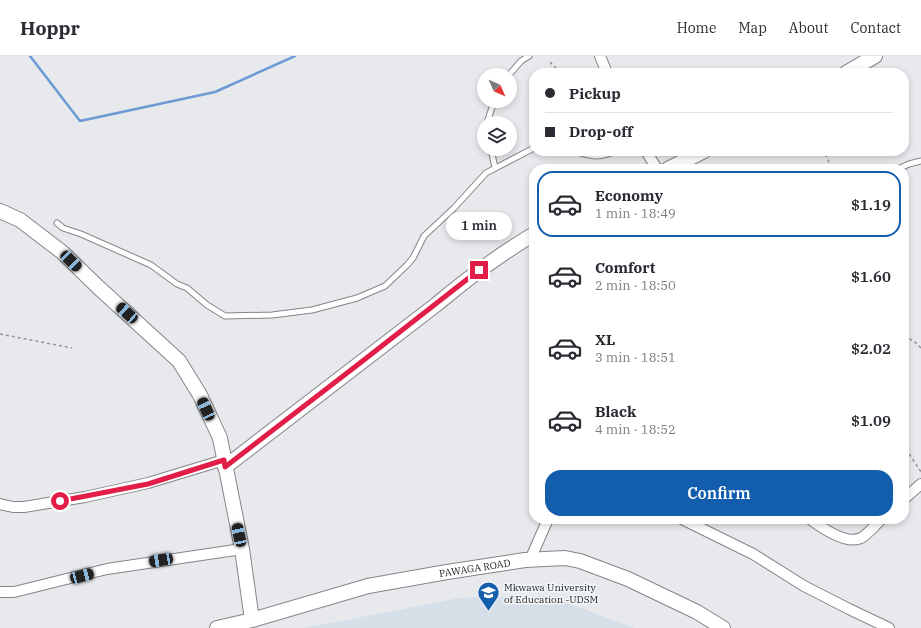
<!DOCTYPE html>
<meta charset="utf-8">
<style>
:root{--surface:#fff;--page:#f7f7f7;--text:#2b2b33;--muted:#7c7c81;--line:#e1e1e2;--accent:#125dac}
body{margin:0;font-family:"IBM Plex Serif",serif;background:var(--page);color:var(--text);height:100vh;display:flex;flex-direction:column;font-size:15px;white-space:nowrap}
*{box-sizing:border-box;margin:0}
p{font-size:13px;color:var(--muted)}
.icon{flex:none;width:22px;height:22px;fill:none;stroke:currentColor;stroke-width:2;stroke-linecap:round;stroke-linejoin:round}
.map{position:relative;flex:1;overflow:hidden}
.details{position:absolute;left:529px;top:108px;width:380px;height:360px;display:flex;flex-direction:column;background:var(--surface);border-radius:16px;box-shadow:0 2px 6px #0003}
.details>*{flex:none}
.top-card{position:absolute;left:529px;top:12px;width:380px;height:88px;border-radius:16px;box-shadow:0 2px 6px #0003;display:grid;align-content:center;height:88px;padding:0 16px;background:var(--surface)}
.needle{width:26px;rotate:135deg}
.fabs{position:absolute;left:477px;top:12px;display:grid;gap:8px}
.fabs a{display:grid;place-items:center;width:40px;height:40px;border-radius:50%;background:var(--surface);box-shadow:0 2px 6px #0003;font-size:20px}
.end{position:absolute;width:18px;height:18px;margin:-9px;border:5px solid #e11d48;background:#fff;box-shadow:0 0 0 2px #fff}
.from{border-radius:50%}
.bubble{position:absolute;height:28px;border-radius:14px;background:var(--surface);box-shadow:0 2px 6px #0003;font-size:13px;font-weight:600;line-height:28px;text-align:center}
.car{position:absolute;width:12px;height:24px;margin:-12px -6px;border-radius:5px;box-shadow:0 0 3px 1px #0007;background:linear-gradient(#222 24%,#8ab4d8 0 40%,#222 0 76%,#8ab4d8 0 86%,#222 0)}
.top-card b{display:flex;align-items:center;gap:14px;height:38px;font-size:15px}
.top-card b+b{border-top:1px solid var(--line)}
.top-card i{width:10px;height:10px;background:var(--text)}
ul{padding:7px 0 0;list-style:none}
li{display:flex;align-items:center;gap:12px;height:66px;margin:0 8px 6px;padding:0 8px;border:2px solid transparent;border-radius:16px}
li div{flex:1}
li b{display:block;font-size:15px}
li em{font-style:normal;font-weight:600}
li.active{border-color:var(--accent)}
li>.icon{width:36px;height:36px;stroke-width:1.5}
.cta{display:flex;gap:8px;margin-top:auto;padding:8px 16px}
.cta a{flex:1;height:46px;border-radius:16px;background:var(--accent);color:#fff;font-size:16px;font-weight:600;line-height:46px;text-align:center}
header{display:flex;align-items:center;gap:24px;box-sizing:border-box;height:56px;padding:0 20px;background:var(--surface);border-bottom:1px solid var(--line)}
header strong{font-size:19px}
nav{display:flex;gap:22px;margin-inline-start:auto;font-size:14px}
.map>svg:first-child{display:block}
.built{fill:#d6dee7}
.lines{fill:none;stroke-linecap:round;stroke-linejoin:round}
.stream{stroke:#6c9ad4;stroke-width:2.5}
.lane-casing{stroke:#838588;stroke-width:7}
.street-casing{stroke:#838588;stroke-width:12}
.secondary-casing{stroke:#838588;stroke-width:16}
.path{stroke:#919395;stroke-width:1.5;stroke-dasharray:3 3;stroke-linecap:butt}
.lane{stroke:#fff;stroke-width:5}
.street{stroke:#fff;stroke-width:10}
.secondary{stroke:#fff;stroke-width:14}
.route{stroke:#e11d48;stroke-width:5}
.labels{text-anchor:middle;stroke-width:3;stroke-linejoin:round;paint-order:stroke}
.street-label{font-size:10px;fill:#232425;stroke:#f4f7fa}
.poi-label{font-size:10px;fill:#232425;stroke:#f4f7fa;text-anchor:start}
</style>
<header>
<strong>Hoppr</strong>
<nav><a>Home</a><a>Map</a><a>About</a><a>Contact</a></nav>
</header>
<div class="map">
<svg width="921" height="572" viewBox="0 0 921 572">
<rect width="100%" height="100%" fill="#e7e9ed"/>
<path class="built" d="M 549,540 L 634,572 L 305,572 L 459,542 Z"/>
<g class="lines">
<path class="stream" d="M 30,0 L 80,65 L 215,36 L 295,0"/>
<defs>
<path id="lane" d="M 509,19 L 521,5 L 529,0
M 487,67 L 494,45
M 491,93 L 495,112
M 573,95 C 593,100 597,103 616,95
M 898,113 L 909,108 L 921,105
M 57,167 L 63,172 L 81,178 L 151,209 L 177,228 L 187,232 L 207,249 L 225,260 L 272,259 L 312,254 L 357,242 L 385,230 L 407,209 L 413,202 L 424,180 L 454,152 L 486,117 L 534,92"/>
<path id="street" d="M 600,0 L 607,17
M 646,95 L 657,113
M 904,443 L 921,428
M 0,448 L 13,451 L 24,451 L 85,441 L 148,427 L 224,404
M 682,463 L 753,498 L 804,530 L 849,553 L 889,572
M 810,463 C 822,472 846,489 861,482 C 867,479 876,468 882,463
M 530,504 L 548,463
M 0,536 L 14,536 L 107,513 L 242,493"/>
<g id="secondary">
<path d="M 846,17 L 875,0"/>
<path d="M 668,113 L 704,95"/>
<path d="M 0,155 L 20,164 L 62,196 L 98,231 L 179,305 L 200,339 L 220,382 L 242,493 L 252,564"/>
<path d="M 225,411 L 437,248 C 468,222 499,199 534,178"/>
<path id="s1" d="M 217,572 L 252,564 L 368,530 L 447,516 L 525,504 L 565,502 L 580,505 L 628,523 L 697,556 L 723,572"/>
</g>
</defs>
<use href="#lane" class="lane-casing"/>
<use href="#street" class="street-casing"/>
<use href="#secondary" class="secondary-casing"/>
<path class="path" d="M 550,6 L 561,17
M 820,95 L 827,101 L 831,113
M 0,278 L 72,292
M 904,280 L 915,286 L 921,292
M 904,395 L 910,399 L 921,416"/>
<use href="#lane" class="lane"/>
<use href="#street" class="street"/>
<use href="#secondary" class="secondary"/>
</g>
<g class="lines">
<path class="route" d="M 60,445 L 148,428 L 224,404 L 225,411 L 360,307 L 479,214"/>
</g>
<defs>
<symbol id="university-pin" viewBox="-11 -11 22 30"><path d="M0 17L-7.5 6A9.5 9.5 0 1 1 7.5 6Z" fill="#125dac" stroke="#f4f7fa"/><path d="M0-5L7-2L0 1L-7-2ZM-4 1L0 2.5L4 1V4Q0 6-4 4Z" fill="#fff"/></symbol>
</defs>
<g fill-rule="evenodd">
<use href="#university-pin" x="476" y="524" width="25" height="34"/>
</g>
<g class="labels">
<g class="street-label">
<text dy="4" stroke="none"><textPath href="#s1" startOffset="265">PAWAGA ROAD</textPath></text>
</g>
<g class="poi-label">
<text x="504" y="535">Mkwawa University<tspan x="504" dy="12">of Education -UDSM</tspan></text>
</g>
</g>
</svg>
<div class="fabs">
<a><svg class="needle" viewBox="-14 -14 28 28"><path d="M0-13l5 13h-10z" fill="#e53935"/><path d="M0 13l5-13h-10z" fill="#7c7c81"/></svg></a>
<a><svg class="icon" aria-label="layers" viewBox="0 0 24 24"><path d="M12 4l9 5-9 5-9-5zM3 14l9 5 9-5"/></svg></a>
</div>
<i class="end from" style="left:60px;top:445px"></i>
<i class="end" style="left:479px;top:214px"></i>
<div class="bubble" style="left:446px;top:156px;width:66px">1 min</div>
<i class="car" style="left:71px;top:205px;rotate:134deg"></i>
<i class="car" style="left:127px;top:257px;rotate:312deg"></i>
<i class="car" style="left:206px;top:353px;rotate:335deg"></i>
<i class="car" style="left:239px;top:479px;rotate:348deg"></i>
<i class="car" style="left:161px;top:504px;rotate:261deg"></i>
<i class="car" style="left:82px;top:520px;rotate:75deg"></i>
<div class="top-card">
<b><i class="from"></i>Pickup</b>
<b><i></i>Drop-off</b>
</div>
<section class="details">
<ul>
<li class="active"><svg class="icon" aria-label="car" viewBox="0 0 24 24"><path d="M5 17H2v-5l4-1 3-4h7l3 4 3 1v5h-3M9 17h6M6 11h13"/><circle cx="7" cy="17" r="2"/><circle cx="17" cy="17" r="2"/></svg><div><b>Economy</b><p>1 min · 18:49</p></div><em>$1.19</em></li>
<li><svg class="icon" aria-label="car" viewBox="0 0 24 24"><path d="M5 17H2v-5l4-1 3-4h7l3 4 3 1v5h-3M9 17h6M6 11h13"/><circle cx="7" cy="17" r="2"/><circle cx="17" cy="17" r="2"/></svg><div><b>Comfort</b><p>2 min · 18:50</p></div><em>$1.60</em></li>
<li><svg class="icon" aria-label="car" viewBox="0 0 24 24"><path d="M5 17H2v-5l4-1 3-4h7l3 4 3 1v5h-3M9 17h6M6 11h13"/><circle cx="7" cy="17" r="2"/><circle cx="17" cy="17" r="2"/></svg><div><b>XL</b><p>3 min · 18:51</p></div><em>$2.02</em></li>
<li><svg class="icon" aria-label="car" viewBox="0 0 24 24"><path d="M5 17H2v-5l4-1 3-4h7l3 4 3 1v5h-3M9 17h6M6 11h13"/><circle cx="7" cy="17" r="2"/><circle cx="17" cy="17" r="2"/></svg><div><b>Black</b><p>4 min · 18:52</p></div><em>$1.09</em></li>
</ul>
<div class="cta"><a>Confirm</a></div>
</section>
</div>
